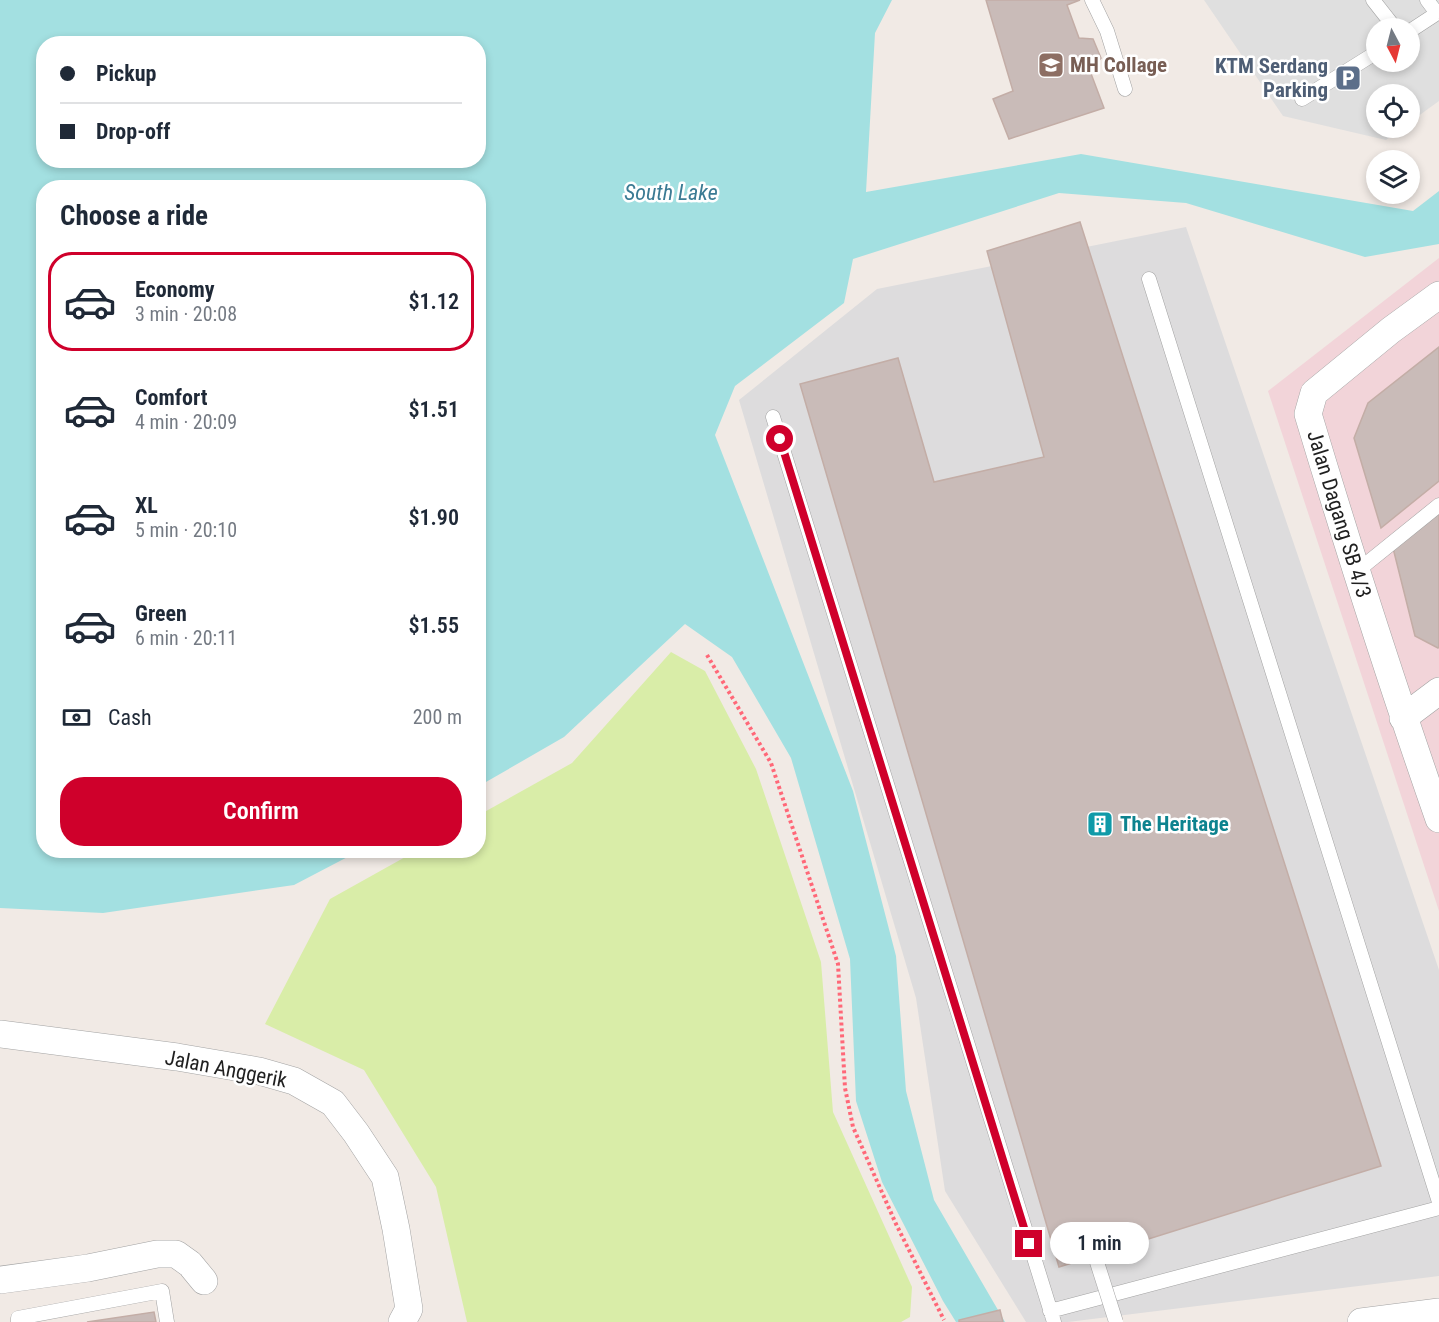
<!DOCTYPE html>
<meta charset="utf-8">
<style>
:root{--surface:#fff;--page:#f2f2f3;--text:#1f2937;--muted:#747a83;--line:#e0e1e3;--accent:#cf002b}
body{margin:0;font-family:"Roboto Condensed",sans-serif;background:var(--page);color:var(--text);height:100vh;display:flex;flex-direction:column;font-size:22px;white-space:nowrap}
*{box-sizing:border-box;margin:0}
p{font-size:20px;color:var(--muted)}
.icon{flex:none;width:33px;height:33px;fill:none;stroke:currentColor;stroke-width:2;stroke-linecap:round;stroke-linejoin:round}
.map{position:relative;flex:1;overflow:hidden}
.details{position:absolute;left:36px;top:180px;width:450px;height:678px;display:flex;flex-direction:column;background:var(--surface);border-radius:24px;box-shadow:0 3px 9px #0003}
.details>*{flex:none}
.top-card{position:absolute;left:36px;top:36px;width:450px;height:132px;border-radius:24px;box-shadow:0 3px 9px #0003;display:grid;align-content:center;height:132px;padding:0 24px;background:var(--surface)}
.needle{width:39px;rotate:173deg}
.buttons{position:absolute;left:1366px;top:18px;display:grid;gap:12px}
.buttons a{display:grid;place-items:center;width:54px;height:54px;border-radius:50%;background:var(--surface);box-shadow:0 3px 9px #0003;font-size:30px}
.end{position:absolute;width:27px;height:27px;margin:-14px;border:8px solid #cf002b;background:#fff;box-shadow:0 0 0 3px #fff}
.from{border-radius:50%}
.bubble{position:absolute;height:42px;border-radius:21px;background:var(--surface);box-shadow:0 3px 9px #0003;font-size:20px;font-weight:600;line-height:42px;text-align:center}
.top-card b{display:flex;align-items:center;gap:21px;height:57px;font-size:22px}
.top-card b+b{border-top:2px solid var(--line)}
.top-card i{width:15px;height:15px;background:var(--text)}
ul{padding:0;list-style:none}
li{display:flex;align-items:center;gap:18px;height:99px;margin:0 12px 9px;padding:0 12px;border:3px solid transparent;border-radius:24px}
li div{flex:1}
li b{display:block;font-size:22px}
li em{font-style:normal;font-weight:600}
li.on{border-color:var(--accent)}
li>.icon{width:54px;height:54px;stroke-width:1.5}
h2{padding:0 24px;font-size:27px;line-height:72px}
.pay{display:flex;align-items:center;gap:15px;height:66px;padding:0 24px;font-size:22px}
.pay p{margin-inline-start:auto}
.primary-button{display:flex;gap:12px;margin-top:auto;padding:12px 24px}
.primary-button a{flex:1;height:69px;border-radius:24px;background:var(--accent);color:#fff;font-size:24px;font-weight:600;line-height:69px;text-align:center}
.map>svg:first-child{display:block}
.residential{fill:#dddcdd}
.commercial{fill:#f2d4d9}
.grass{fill:#d9eda8}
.parking{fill:#dfdfdf;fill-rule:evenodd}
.water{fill:#a3e0e1;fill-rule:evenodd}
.building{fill:#c9bbb8;stroke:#c3ada6;stroke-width:1.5}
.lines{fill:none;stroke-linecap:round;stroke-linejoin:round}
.lane-casing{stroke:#a3a3a3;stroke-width:15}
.street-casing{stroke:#a3a3a3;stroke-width:28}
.path{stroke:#ff6878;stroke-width:4;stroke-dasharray:3 3;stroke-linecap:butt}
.lane{stroke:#fff;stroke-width:14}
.street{stroke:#fff;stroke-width:27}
.lane-bridge-casing{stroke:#a3a3a3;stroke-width:15;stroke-linecap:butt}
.lane-bridge{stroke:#fff;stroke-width:14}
.route{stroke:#cf002b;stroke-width:8}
.labels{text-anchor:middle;stroke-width:5;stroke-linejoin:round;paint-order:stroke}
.education-label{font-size:21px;font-weight:bold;fill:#785e54;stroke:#fff;text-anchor:start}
.service-label{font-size:21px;font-weight:bold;fill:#4e5e75;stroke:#fff;text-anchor:end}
.street-label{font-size:21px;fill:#1f1f1f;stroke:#fff}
.culture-label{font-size:21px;font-weight:bold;fill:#0d838f;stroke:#fff;text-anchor:start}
.water-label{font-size:22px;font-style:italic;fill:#3b7b94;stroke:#fff}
</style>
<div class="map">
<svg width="1439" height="1322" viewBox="0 0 1439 1322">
<rect width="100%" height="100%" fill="#f1eae5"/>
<path class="residential" d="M 1186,227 L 1439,970 L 1439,1276 L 1068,1322 L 1026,1322 L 945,1191 L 916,998 L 739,400 L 877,289 Z"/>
<path class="commercial" d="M 1439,258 L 1439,911 L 1268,391 Z"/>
<path class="grass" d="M 671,652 L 705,671 L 756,769 L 821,962 L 833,1112 L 912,1287 L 910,1317 L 901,1322 L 467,1322 L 436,1187 L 364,1070 L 265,1024 L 330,899 L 416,851 L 478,850 L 479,815 L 572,763 Z"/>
<path class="parking" d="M 1204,0 L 1439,0 L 1439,101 L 1410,122 L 1410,94 L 1377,94 L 1377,128 L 1403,128 L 1386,140 L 1283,116 ZM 1377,28 L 1410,28 L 1410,62 L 1377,62 Z"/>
<path class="water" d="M 0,0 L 892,0 L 875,33 L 866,192 L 1081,154 L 1413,211 L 1439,191 L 1439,244 L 1365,257 L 1186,203 L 1059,193 L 853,259 L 844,303 L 735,386 L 715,435 L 853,791 L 896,956 L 906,1091 L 934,1200 L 1005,1322 L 956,1322 L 943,1301 L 882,1182 L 856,1101 L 850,959 L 791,758 L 732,657 L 685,624 L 564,737 L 479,786 L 478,188 L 44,188 L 44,850 L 359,851 L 294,885 L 103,913 L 0,908 ZM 44,44 L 478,44 L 478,160 L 44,160 Z"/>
<path class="building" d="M 986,0 L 1080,0 L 1067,5 L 1079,38 L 1093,39 L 1101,58 L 1090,71 L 1104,108 L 1009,139 L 993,99 L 1013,91 Z
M 1080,222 L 1381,1166 L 1059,1267 L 800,384 L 898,358 L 934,482 L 1044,457 L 987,251 Z
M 1439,347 L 1439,481 L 1381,528 L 1354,438 L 1368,403 Z
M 1439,512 L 1439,647 L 1438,648 L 1415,636 L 1393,548 Z
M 1000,1310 L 1003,1322 L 959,1322 L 959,1320 Z
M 154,1312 L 156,1322 L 87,1322 Z"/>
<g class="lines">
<defs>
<path id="lane" d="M 1092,0 L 1107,31 L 1125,89
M 1373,0 L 1395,28
M 1427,0 L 1436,12
M 1410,31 L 1439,12
M 1302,99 L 1377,52
M 1149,279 L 1439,1202
M 773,417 L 1054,1322
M 1356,572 L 1439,505
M 1050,1311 L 1439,1208
M 18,1322 L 18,1318 L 162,1291 L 167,1322"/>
<path id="street" d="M 1439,295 L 1391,330 L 1314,393 L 1308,414 C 1349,550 1392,685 1439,819
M 1403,718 L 1439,691
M 0,1034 L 177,1057 L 259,1071 L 294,1081 L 333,1103 L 356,1133 L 385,1177 L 396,1229 L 409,1309 L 402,1322
M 0,1280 L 88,1268 L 157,1254 L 176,1254 L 190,1264 L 204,1281
M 1361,1322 L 1439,1312"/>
</defs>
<use href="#lane" class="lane-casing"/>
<use href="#street" class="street-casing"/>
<path class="path" d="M 707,655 L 771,763 L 838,964 L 845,1088 L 853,1127 L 896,1224 L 944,1320"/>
<use href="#lane" class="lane"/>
<use href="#street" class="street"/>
<defs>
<path id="lane-bridge" d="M 1095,1256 L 1116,1322"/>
</defs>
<use href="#lane-bridge" class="lane-bridge-casing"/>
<use href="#lane-bridge" class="lane-bridge"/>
</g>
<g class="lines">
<path class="route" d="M 780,439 L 1029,1244"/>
</g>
<defs>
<symbol id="university-square" viewBox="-11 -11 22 22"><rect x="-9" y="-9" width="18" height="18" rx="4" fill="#8d6e63" stroke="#fff"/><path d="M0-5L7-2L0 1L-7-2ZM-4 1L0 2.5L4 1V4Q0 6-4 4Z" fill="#fff"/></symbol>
<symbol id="parking-square" viewBox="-11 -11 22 22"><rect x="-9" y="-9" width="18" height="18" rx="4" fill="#5c6f8a" stroke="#fff"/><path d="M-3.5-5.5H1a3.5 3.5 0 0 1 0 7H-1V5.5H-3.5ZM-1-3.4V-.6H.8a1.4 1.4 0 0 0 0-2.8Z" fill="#fff"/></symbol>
<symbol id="building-square" viewBox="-11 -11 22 22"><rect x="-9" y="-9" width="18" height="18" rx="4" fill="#0f9aa8" stroke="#fff"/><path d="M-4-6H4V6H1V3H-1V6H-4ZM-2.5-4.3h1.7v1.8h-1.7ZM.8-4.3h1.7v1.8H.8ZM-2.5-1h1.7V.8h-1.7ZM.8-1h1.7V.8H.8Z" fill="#fff"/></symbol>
</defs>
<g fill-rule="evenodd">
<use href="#university-square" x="1036" y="50" width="30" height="30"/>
<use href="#parking-square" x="1333" y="63" width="30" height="30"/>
<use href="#building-square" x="1085" y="809" width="30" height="30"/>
</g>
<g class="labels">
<g class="education-label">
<text x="1070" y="72">MH Collage</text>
</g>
<g class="service-label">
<text x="1328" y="73">KTM Serdang<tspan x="1328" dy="24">Parking</tspan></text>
</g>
<g class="street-label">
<text transform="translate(1339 514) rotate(73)" y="7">Jalan Dagang SB 4/3</text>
<text transform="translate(226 1069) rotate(11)" y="7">Jalan Anggerik</text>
</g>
<g class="culture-label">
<text x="1120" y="831">The Heritage</text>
</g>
<g class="water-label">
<text x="671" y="200">South Lake</text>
</g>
</g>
</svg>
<div class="buttons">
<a><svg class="needle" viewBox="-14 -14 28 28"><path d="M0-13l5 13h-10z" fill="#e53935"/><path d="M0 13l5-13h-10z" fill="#747a83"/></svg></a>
<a><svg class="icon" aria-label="locate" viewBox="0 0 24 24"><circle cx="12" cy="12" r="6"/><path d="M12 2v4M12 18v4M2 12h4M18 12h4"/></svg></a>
<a><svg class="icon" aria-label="layers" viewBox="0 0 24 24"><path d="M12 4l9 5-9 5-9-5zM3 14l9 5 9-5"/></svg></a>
</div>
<i class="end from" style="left:780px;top:439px"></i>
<i class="end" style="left:1029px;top:1244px"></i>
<div class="bubble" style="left:1050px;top:1222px;width:99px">1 min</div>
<div class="top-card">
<b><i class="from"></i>Pickup</b>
<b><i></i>Drop-off</b>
</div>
<section class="details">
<h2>Choose a ride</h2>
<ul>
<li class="on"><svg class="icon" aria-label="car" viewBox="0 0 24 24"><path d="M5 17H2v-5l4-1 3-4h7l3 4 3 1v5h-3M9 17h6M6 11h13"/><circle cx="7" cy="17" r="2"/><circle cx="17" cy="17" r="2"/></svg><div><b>Economy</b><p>3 min · 20:08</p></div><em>$1.12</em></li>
<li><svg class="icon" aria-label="car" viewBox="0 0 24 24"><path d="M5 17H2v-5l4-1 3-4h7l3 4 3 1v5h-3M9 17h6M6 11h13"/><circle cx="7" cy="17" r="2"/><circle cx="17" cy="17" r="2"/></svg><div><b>Comfort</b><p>4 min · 20:09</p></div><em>$1.51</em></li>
<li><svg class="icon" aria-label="car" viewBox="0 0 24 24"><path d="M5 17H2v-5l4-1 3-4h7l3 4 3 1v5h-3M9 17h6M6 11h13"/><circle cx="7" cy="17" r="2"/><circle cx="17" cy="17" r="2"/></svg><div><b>XL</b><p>5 min · 20:10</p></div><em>$1.90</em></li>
<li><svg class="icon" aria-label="car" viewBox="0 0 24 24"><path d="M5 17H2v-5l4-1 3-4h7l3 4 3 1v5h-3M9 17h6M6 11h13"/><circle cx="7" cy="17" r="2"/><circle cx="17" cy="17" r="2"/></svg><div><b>Green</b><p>6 min · 20:11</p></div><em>$1.55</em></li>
</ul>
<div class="pay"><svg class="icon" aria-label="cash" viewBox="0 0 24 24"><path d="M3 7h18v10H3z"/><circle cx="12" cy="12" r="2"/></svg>Cash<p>200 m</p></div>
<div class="primary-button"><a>Confirm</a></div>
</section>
</div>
